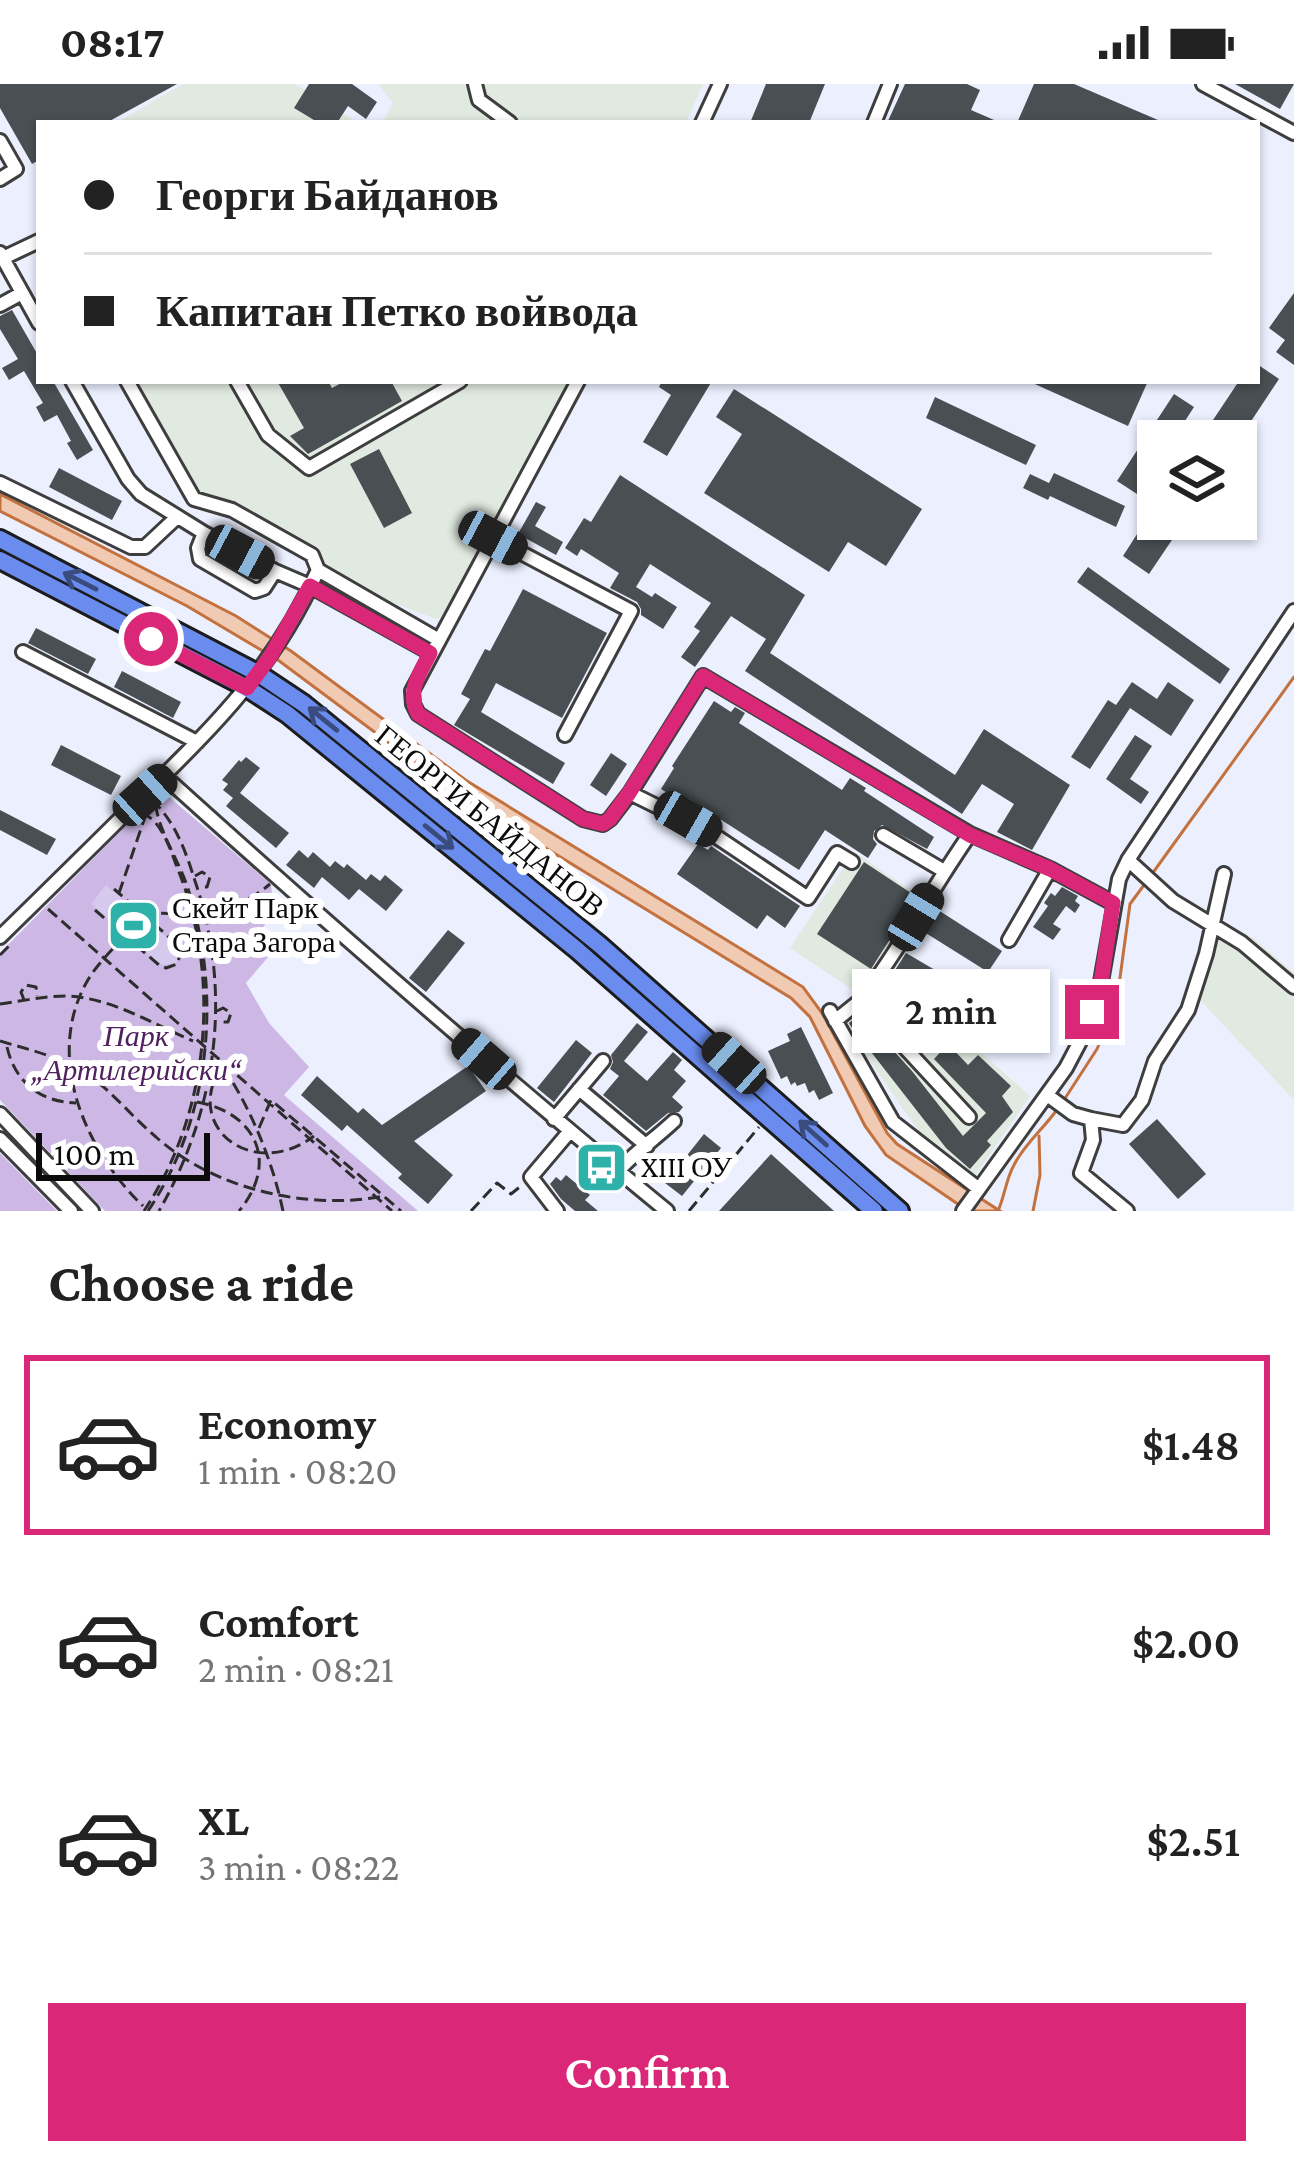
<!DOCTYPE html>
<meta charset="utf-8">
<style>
:root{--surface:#fff;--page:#f2f2f2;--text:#222;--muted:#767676;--line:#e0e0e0;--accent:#db2777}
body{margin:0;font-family:"Crimson Pro",serif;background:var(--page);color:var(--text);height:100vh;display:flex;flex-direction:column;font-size:45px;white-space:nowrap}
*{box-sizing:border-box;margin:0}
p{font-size:39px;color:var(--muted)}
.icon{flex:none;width:66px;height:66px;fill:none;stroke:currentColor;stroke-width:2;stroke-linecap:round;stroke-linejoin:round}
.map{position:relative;height:1127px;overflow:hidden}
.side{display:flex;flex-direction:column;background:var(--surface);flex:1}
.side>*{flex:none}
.hud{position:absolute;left:36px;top:36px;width:1224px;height:264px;border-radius:0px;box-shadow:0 3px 9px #0004;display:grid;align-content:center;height:264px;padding:0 48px;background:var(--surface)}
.tools{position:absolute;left:1137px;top:336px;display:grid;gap:24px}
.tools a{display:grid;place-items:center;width:120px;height:120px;border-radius:0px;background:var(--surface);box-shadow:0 3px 9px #0004;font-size:60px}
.scale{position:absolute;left:36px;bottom:30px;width:174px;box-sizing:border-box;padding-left:12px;border:6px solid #0b0b0b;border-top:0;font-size:33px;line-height:42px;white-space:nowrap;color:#0b0b0b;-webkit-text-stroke:9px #fff;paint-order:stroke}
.end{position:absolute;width:54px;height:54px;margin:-27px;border:15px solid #db2777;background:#fff;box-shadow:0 0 0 6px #fff}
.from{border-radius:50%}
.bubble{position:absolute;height:84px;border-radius:0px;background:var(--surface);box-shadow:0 3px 9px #0004;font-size:39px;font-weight:600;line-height:84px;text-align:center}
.car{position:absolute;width:36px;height:72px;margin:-36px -18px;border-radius:15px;box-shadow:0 0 9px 3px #0007;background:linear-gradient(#222 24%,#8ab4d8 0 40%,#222 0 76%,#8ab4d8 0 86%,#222 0)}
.hud b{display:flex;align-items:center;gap:42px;height:114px;font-size:45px}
.hud b+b{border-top:3px solid var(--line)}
.hud i{width:30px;height:30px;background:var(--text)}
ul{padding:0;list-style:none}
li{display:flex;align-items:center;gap:36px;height:180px;margin:0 24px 18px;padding:0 24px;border:6px solid transparent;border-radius:0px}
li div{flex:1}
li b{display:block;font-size:45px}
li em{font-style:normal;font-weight:600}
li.current{border-color:var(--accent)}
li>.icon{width:108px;height:108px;stroke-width:1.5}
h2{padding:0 48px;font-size:54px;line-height:144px}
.button{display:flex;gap:24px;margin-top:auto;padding:24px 48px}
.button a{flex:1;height:138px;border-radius:0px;background:var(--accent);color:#fff;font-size:48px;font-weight:600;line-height:138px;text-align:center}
.status{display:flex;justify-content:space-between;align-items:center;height:84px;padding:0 60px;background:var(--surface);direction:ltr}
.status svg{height:33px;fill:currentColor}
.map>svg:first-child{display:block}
.industrial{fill:#e1eae0}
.green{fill:#cdb8e5}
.pitch{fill:#d5c9ed}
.water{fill:#f1cab3;stroke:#c3723f;stroke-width:3}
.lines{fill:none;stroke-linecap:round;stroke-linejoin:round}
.stream{stroke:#c3723f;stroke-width:3}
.building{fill:#494f53}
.minor-casing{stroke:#3e3e3e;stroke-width:18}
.major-casing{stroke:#1c1c1c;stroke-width:22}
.path{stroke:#2d2d2d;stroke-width:3;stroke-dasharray:12 6;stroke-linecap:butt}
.minor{stroke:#fff;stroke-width:12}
.major{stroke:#6a8cef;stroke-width:16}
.oneway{stroke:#3a4c7d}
.route{stroke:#db2777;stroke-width:15}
.labels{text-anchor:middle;stroke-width:12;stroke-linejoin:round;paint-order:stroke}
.street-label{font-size:30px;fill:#0b0b0b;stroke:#fff}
.poi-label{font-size:30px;fill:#0b0b0b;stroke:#fff;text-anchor:start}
.park-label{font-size:30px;font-style:italic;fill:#50215e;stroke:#fff}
</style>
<div class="status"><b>08:17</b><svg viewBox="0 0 49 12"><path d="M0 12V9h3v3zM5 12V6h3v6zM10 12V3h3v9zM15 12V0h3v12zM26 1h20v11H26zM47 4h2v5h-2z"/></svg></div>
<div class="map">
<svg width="1294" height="1127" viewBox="0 0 1294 1127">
<rect width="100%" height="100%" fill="#ebeffe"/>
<path class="industrial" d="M 183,0 L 295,0 L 358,39 L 116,39 Z
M 378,0 L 703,0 L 686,39 L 382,39 L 393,19 Z
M 134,297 L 569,297 L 451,528 L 444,534 L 436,535 L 370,510 L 328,484 L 318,468 L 235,422 L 208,416 L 198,407 Z
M 854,768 L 923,814 L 859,910 L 790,864 Z
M 1224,838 L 1253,854 L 1294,889 L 1294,1016 L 1199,915 Z
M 881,896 L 947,938 L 1030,1012 L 968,1102 L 938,1075 L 842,937 Z"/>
<path class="green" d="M 157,710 L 169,713 L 271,800 L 272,811 L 282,820 L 259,848 L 275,865 L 246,899 L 269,939 L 309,983 L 284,1011 L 418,1127 L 105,1127 L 0,1016 L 0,869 Z
M 0,1069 L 57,1127 L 0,1127 Z"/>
<path class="pitch" d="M 106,801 L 177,862 L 180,871 L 176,879 L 161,881 L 91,820 Z"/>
<path class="water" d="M 0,410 L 236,532 L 291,567 L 467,697 L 803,903 L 822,929 L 887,1049 L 897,1060 L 1000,1127 L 968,1127 L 886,1071 L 865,1042 L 810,933 L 791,914 L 459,711 L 278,576 L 187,522 L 0,427 Z"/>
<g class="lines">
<path class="stream" d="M 1152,790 L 1294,593
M 1062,1019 L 1097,965 L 1116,923 L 1130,820 L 1147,797
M 998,1127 C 1005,1111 1006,1095 1014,1081 C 1024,1061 1043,1045 1056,1027
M 1033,1127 L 1040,1091 L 1039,1052"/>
</g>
<path class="building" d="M 0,0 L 177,0 L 106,39 L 39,39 L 39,76 L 32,80 L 0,24 Z
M 309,0 L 352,0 L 377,18 L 366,35 L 348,22 L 337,39 L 319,39 L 294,24 Z
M 766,0 L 825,0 L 809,39 L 750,39 Z
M 905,0 L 967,0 L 980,6 L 971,26 L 1001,39 L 887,39 Z
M 1034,0 L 1074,0 L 1165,39 L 1017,39 Z
M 1235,0 L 1294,0 L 1280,25 Z
M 1294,209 L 1294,281 L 1276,268 L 1285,256 L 1269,244 Z
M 12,226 L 39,273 L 39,297 L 53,297 L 93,366 L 77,376 L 67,359 L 71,357 L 57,331 L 44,338 L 36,323 L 43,319 L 24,287 L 9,296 L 2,284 L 18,275 L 0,245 L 0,232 Z
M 1257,280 L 1279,295 L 1238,357 L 1199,357 L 1239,297 L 1257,297 Z
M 277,297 L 328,297 L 332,304 L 345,297 L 391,297 L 402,317 L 308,370 L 290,352 L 304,344 Z
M 662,297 L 712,297 L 667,372 L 643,358 L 671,311 L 659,303 Z
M 1028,297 L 1148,297 L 1128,342 Z
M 734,305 L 922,425 L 886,482 L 848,458 L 829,488 L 704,409 L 742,350 L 716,333 Z
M 1174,310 L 1194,323 L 1172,357 L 1158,357 L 1158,378 L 1137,410 L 1117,397 Z
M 935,313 L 1036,361 L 1026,381 L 926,334 Z
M 379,365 L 412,429 L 384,444 L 350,380 Z
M 59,384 L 122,417 L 112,436 L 49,403 Z
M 1054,389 L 1125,422 L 1116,443 L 1050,412 L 1048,416 L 1023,404 L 1030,390 L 1049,399 Z
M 620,391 L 805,511 L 770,569 L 955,691 L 984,645 L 1070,701 L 1032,766 L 997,748 L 1014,720 L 982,700 L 962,730 L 745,587 L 766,555 L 731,532 L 695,583 L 681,573 L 700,547 L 694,543 L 711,519 L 650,480 L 636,503 L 652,513 L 655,509 L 677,523 L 663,545 L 641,531 L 641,525 L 637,518 L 610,504 L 619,489 L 581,465 L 577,472 L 565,464 L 584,434 L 591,438 Z
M 536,418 L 546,423 L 535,442 L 563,458 L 556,471 L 518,450 Z
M 1148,433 L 1178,447 L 1149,490 L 1123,472 Z
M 1088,483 L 1230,585 L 1220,600 L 1077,498 Z
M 523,505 L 607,549 L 562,634 L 496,599 L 481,628 L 565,679 L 553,700 L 454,641 L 470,615 L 461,610 L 485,565 L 490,567 Z
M 36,544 L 96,575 L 88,590 L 28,559 Z
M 122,587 L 181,618 L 173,634 L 114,603 Z
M 1132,598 L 1157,615 L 1168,598 L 1194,616 L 1171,652 L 1130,624 L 1090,685 L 1071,673 L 1108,616 L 1116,621 Z
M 714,617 L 731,628 L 735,623 L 745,629 L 739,639 L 842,706 L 850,694 L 866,704 L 864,707 L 934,753 L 927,765 L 882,741 L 874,747 L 873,755 L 877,760 L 868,774 L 825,746 L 799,786 L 689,715 L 685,720 L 661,705 L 674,684 L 672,682 Z
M 1135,651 L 1152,662 L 1130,695 L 1149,708 L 1141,720 L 1106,695 Z
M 61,661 L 121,692 L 111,711 L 51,681 Z
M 611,669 L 627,680 L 606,712 L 590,701 Z
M 246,673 L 260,684 L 240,709 L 289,749 L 276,764 L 226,722 L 233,714 L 223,706 L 228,700 L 222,696 L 239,676 L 241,678 Z
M 0,726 L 56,755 L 47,771 L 0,746 Z
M 698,760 L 708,766 L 711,762 L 800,822 L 785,844 L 767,831 L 757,845 L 677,790 Z
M 299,766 L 308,774 L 313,768 L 330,783 L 335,777 L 344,784 L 347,780 L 366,796 L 371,790 L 380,797 L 385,791 L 403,806 L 386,827 L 359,805 L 349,816 L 322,793 L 314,804 L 286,781 Z
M 864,778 L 917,813 L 871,885 L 817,850 Z
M 1062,803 L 1078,812 L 1075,817 L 1080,821 L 1075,829 L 1066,822 L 1053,840 L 1061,845 L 1053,856 L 1033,843 L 1048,822 L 1044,819 L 1051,809 L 1055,812 Z
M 935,824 L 1002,867 L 988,888 L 921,846 Z
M 448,846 L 465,859 L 426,908 L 409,894 Z
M 906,869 L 971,907 L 955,936 L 888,897 Z
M 860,930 L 912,987 L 963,1052 L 986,1029 L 934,975 L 948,960 L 968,981 L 978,971 L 1011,1002 L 1002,1012 L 1013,1028 L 987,1057 L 991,1061 L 970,1085 L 946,1064 L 850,941 L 849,939 Z
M 637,939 L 648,948 L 624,977 L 647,997 L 673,968 L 682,976 L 674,986 L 686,997 L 672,1013 L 683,1023 L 679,1028 L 668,1029 L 646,1047 L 603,1011 L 619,992 L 610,985 L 613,978 L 611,971 Z
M 801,943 L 833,1009 L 819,1016 L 814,1006 L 809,1009 L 805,999 L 797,1002 L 795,998 L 791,1001 L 787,992 L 781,995 L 768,967 L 790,957 L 787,950 Z
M 576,956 L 592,969 L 554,1018 L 537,1004 Z
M 468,982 L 486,1007 L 414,1057 L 453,1091 L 428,1120 L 398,1094 L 402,1090 L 347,1041 L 342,1047 L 301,1011 L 317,992 L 358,1029 L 363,1024 L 382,1041 Z
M 1157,1035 L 1206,1090 L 1178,1115 L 1129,1060 Z
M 704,1050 L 721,1064 L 682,1112 L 665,1099 Z
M 771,1070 L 834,1127 L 719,1127 Z
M 566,1091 L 590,1111 L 585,1116 L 598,1127 L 575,1127 L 561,1115 L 550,1100 L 556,1093 L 561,1097 Z"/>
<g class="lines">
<defs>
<path id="minor" d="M 475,0 L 479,16 L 510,39
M 1203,0 L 1294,49
M 702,39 L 720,0
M 874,39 L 890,0
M 0,57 L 16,85 L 0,95
M 0,169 L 39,239
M 3,174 L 39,157
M 0,221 L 22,209
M 72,297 L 128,395 L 141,410 L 204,449 L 275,487 L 310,502 L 431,569
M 127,297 L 194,415 L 232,426 L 312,471 L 318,486 L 439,556
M 237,297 L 268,351 L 309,384 L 460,297
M 578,297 L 412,607 L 413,620 L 418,630 L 583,735 L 603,740 L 610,735 L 630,709 L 703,592 L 970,750 L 1050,785 L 1113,819
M 0,399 L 131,463 L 145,463 L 176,434
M 204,449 L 198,464 L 200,475 L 255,507 L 264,504 L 275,487
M 493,454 L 631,527 L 565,651
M 23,568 L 197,658
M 165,693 C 329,841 496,987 667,1127
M 630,709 L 711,749 L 808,814 L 837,769 L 852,778
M 883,751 L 944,787
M 1128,776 L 1173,817 L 1242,859 L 1294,903
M 0,853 C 46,808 92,763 138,717 C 213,643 274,585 318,486
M 1009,856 L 1050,785
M 861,916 C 901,864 932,804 970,750
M 830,927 L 893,1038 L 979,1105
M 835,937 L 861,916 L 969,1033
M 579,1005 L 647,1062
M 1047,1011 L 1073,1030 L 1091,1035
M 0,1030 L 92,1127
M 554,1035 L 603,977
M 0,1055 L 71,1127
M 618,1087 C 635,1068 655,1055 674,1037
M 557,1127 L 531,1093 L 570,1047
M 963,1127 L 1066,984 L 1085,948 L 1099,909 L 1119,795 L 1128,776 L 1294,527
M 1127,1127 L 1081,1089 L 1093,1056 L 1091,1035 L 1123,1041 L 1142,1016 L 1155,977 L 1188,926 L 1206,870 L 1224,790"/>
<path id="major" d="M 0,455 L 259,590 L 304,620 L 600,861 L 900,1127
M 0,476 L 247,604 L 287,630 L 577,866 L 874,1127"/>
</defs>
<use href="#minor" class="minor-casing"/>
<use href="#major" class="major-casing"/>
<path class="path" d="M 152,716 C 175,737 186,768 195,797 C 233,909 217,1025 159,1127
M 195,792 L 202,788 L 210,793 L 207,803 L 199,803
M 119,809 L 146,730 L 155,720
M 48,825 L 392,1127
M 95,826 L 159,881 L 166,884 L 177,880 L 181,868 L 177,860 L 114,805
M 143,829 C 189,830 233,832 270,800
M 125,852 C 110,868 94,883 84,903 C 46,978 87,1068 143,1122
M 212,858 L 219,854 L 226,859 L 225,868 L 215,869
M 0,871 L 9,862
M 24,916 L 21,908 L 26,901 L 36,903 L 37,912
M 0,920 C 22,917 45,912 67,912 C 112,914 153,940 193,957
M 217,927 L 223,924 L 231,929 L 228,938 L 218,938
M 0,957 C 30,966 61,973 87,990 C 113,1008 132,1033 156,1053 C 214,1105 308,1127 384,1112
M 7,963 C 15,998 40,1018 76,1019
M 197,1018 C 257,1029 279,1079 239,1127
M 259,1044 L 271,1016 L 401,1127
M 144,1127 C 210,1028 222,893 177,783 C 170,765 162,738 144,730
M 148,1127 C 210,1035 222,913 189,808 C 181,780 160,750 156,723
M 283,1127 C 272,1075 251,1025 222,981 C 181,1045 255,1097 314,1052
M 471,1127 L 497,1099 L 511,1110 L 521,1102
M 689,1127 L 759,1043"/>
<use href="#minor" class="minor"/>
<use href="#major" class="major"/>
</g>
<defs><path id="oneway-shaft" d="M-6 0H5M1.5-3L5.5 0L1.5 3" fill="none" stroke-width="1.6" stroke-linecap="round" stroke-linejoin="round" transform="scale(3)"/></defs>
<g class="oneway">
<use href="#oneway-shaft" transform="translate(80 497) rotate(-153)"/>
<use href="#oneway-shaft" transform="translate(323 635) rotate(-141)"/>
<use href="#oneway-shaft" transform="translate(439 753) rotate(39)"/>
<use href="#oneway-shaft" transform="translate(813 1049) rotate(-138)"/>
</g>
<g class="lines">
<path class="route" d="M 151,555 L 247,604 L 270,573 L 310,502 L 430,569 C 420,590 406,607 418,630 L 583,735 L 603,740 L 610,735 L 629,709 L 703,592 L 970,751 L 1050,785 L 1113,819 L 1102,892 L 1092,928"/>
</g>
<defs>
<symbol id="stadium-square" viewBox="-11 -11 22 22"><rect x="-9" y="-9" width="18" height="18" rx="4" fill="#2db1a9" stroke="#fff"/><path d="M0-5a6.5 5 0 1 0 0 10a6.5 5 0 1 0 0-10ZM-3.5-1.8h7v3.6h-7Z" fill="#fff"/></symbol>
<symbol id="bus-square" viewBox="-11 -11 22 22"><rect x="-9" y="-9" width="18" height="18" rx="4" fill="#2db1a9" stroke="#fff"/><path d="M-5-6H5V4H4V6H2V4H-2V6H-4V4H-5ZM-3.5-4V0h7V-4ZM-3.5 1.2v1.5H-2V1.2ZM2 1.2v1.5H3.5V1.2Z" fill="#fff"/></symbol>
</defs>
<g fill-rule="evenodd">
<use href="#stadium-square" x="104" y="812" width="59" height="59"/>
<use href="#bus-square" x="572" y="1054" width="59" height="59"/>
</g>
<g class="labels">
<g class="street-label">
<text transform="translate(490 737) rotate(39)" y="10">ГЕОРГИ БАЙДАНОВ</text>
</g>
<g class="poi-label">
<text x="172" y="834">Скейт Парк<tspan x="172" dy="34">Стара Загора</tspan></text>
<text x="641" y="1093">XIII ОУ</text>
</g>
<g class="park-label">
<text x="136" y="962">Парк<tspan x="136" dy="34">„Артилерийски“</tspan></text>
</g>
</g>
</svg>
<div class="tools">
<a><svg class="icon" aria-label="layers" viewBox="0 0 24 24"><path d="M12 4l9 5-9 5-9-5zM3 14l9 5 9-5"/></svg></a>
</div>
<div class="scale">100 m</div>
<i class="end from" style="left:151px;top:555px"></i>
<i class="end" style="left:1092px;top:928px"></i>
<div class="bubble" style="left:852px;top:885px;width:198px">2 min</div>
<i class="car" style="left:493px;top:454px;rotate:118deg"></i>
<i class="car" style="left:240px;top:468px;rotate:118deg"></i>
<i class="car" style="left:145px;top:711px;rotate:48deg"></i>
<i class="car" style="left:688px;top:735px;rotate:120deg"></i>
<i class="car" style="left:916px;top:833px;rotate:31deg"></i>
<i class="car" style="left:484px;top:975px;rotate:311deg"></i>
<i class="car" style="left:734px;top:979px;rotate:312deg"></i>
<div class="hud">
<b><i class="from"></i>Георги Байданов</b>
<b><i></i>Капитан Петко войвода</b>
</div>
</div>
<section class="side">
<h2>Choose a ride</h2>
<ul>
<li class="current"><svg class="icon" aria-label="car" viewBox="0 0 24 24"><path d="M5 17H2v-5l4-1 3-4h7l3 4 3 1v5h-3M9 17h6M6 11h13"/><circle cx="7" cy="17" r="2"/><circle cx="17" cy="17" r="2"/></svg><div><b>Economy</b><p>1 min · 08:20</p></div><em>$1.48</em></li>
<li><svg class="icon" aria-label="car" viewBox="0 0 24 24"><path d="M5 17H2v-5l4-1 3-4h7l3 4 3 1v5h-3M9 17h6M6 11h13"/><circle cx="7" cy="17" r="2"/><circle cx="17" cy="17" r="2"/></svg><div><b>Comfort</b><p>2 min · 08:21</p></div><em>$2.00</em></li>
<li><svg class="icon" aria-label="car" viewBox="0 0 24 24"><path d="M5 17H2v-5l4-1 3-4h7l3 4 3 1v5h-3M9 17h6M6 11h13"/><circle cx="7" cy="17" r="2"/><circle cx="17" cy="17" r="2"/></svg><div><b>XL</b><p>3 min · 08:22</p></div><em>$2.51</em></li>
</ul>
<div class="button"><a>Confirm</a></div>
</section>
